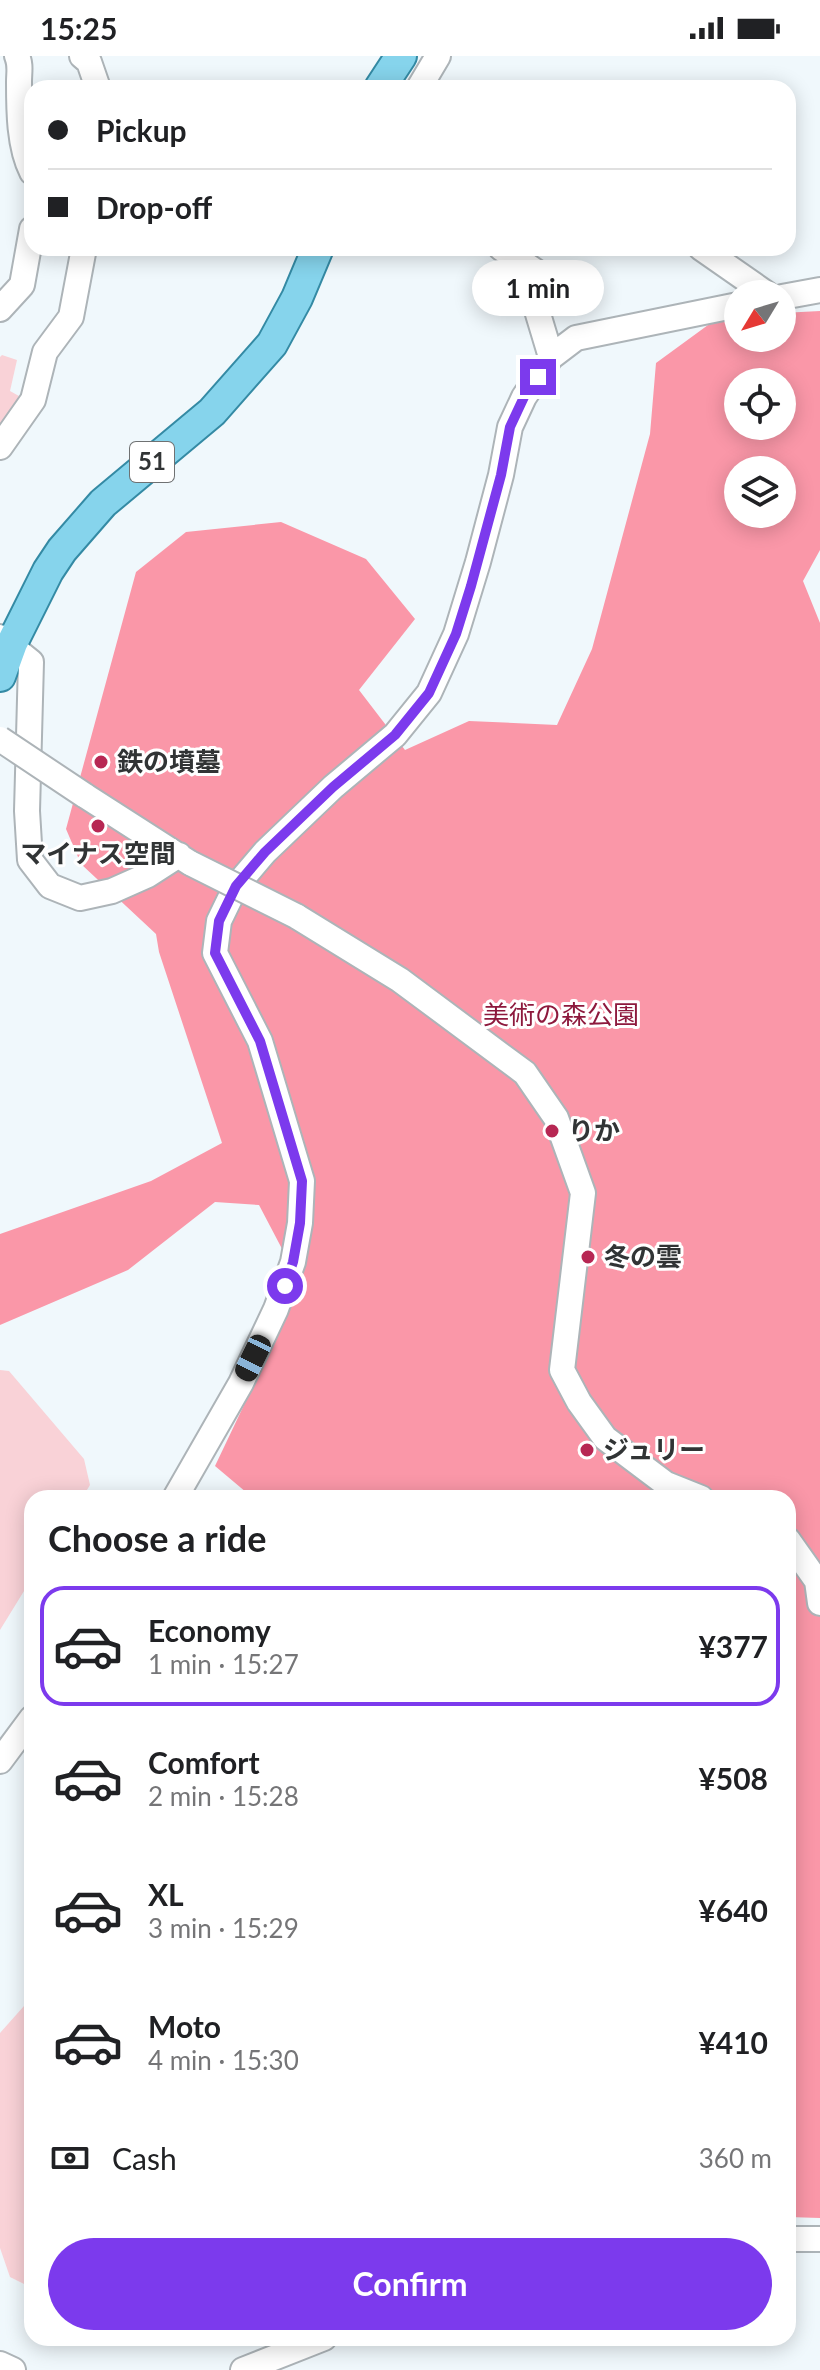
<!DOCTYPE html>
<meta charset="utf-8">
<style>
:root{--surface:#fff;--page:#f6f6f6;--text:#202124;--muted:#757577;--line:#e0e0e0;--accent:#7c3aed}
body{margin:0;font-family:Lato,"Noto Sans JP",sans-serif;background:var(--page);color:var(--text);height:100vh;display:flex;flex-direction:column;font-size:30px;white-space:nowrap}
*{box-sizing:border-box;margin:0}
p{font-size:26px;color:var(--muted)}
.icon{flex:none;width:44px;height:44px;fill:none;stroke:currentColor;stroke-width:2;stroke-linecap:round;stroke-linejoin:round}
.map{position:relative;flex:1;overflow:hidden}
.sheet{position:absolute;left:24px;top:1434px;width:772px;height:856px;display:flex;flex-direction:column;background:var(--surface);border-radius:24px;box-shadow:0 4px 20px #0003}
.sheet>*{flex:none}
.banner{position:absolute;left:24px;top:24px;width:772px;height:176px;border-radius:24px;box-shadow:0 4px 20px #0003;display:grid;align-content:center;height:176px;padding:0 24px;background:var(--surface)}
.needle{width:52px;rotate:232deg}
.controls{position:absolute;left:724px;top:224px;display:grid;gap:16px}
.controls a{display:grid;place-items:center;width:72px;height:72px;border-radius:50%;background:var(--surface);box-shadow:0 4px 20px #0003;font-size:40px}
.end{position:absolute;width:36px;height:36px;margin:-18px;border:10px solid #7c3aed;background:#fff;box-shadow:0 0 0 4px #fff}
.from{border-radius:50%}
.bubble{position:absolute;height:56px;border-radius:28px;background:var(--surface);box-shadow:0 4px 20px #0003;font-size:26px;font-weight:700;line-height:56px;text-align:center}
.car{position:absolute;width:24px;height:48px;margin:-24px -12px;border-radius:10px;box-shadow:0 0 6px 2px #0007;background:linear-gradient(#222 24%,#8ab4d8 0 40%,#222 0 76%,#8ab4d8 0 86%,#222 0)}
.banner b{display:flex;align-items:center;gap:28px;height:76px;font-size:30px}
.banner b+b{border-top:2px solid var(--line)}
.banner i{width:20px;height:20px;background:var(--text)}
ul{padding:0;list-style:none}
li{display:flex;align-items:center;gap:24px;height:120px;margin:0 16px 12px;padding:0 8px;border:4px solid transparent;border-radius:24px}
li div{flex:1}
li b{display:block;font-size:30px}
li em{font-style:normal;font-weight:700}
li.on{border-color:var(--accent)}
li>.icon{width:72px;height:72px;stroke-width:1.5}
h2{padding:0 24px;font-size:36px;line-height:96px}
.pay{display:flex;align-items:center;gap:20px;height:88px;padding:0 24px;font-size:30px}
.pay p{margin-inline-start:auto}
.action{display:flex;gap:16px;margin-top:auto;padding:16px 24px}
.action a{flex:1;height:92px;border-radius:48px;background:var(--accent);color:#fff;font-size:32px;font-weight:700;line-height:92px;text-align:center}
.status{display:flex;justify-content:space-between;align-items:center;height:56px;padding:0 40px;background:var(--surface);direction:ltr}
.status svg{height:22px;fill:currentColor}
.map>svg:first-child{display:block}
.green{fill:#f9d2d7}
.forest{fill:#fa97a8;fill-rule:evenodd}
.lines{fill:none;stroke-linecap:round;stroke-linejoin:round}
.minor-casing{stroke:#adb4b8;stroke-width:28}
.major-casing{stroke:#348aa4;stroke-width:34}
.minor{stroke:#fff;stroke-width:24}
.major{stroke:#86d4ec;stroke-width:30}
.minor-bridge-casing{stroke:#adb4b8;stroke-width:28;stroke-linecap:butt}
.minor-bridge{stroke:#fff;stroke-width:24}
.route{stroke:#7c3aed;stroke-width:10}
.poi-dot{fill:#b72753;stroke:#fff;stroke-width:3}
.labels{text-anchor:middle;stroke-width:6;stroke-linejoin:round;paint-order:stroke}
.shield{fill:#fff;stroke:#6f7172;stroke-width:2}
.shield-label{font-size:24px;font-weight:bold;fill:#313435}
.poi-label{font-size:26px;font-weight:bold;fill:#313435;stroke:#fff;text-anchor:start}
.park-label{font-size:26px;fill:#8d193d;stroke:#fff}
</style>
<div class="status"><b>15:25</b><svg viewBox="0 0 49 12"><path d="M0 12V9h3v3zM5 12V6h3v6zM10 12V3h3v9zM15 12V0h3v12zM26 1h20v11H26zM47 4h2v5h-2z"/></svg></div>
<div class="map">
<svg width="820" height="2314" viewBox="0 0 820 2314">
<rect width="100%" height="100%" fill="#f0f8fc"/>
<path class="green" d="M 2,299 L 17,304 L 10,335 L 19,340 L 15,351 L 3,368 L 0,367 L 0,301 Z
M 0,1314 L 9,1315 L 84,1403 L 90,1429 L 82,1442 L 32,1442 L 32,1522 L 0,1574 Z
M 32,1941 L 32,2232 L 10,2221 L 0,2192 L 0,1977 Z"/>
<path class="forest" d="M 820,255 L 820,494 L 803,525 L 820,567 L 820,2162 L 788,2161 L 788,1442 L 253,1442 L 215,1410 L 301,1229 L 259,1149 L 215,1146 L 128,1214 L 0,1269 L 0,1178 L 151,1125 L 222,1087 L 159,896 L 156,878 L 81,808 L 66,773 L 136,516 L 186,476 L 281,466 L 366,503 L 415,563 L 359,634 L 405,694 L 469,665 L 557,669 L 592,593 L 650,378 L 656,307 L 719,261 L 738,260 L 738,282 L 782,282 L 782,257 ZM 738,326 L 782,326 L 782,370 L 738,370 ZM 738,414 L 782,414 L 782,458 L 738,458 Z"/>
<g class="lines">
<defs>
<path id="minor" d="M 17,0 C 21,9 19,16 19,26 C 19,54 19,91 32,116
M 82,0 L 89,6 L 98,32
M 419,32 L 438,0
M 501,192 L 541,219 L 532,238 L 551,301
M 701,192 L 767,238
M 782,241 L 820,234
M 0,253 L 22,229 L 32,173
M 0,391 L 33,344 L 45,296 L 71,261 L 84,192
M 0,581 L 31,606 L 27,755 L 30,804 L 50,830 L 80,842 L 112,835 L 148,819 L 179,799
M 84,739 L 190,807
M 296,860 L 400,924 L 525,1017 L 556,1062 L 583,1137 L 562,1314 L 579,1346 L 605,1382 L 666,1428 L 701,1442
M 175,1442 L 241,1327 L 276,1253 L 293,1206 L 300,1167 L 302,1125 L 260,985 L 215,897 L 219,865 L 236,830 L 265,796 L 333,731 L 395,679 L 429,637 L 456,578 L 478,506 L 501,419 L 510,371 L 524,341 L 551,301 L 576,282 L 738,249
M 788,1484 L 817,1525 L 820,1547
M 0,1705 L 32,1662
M 788,2183 L 820,2183
M 0,2308 L 13,2314
M 243,2314 L 324,2282"/>
<path id="major" d="M 380,32 L 401,0
M 0,620 L 12,587 L 48,515 L 62,494 L 103,447 L 212,356 L 272,288 L 297,242 L 318,192"/>
</defs>
<use href="#minor" class="minor-casing"/>
<use href="#major" class="major-casing"/>
<use href="#minor" class="minor"/>
<use href="#major" class="major"/>
<defs>
<path id="minor-bridge" d="M 0,683 L 84,739
M 192,808 L 296,860"/>
</defs>
<use href="#minor-bridge" class="minor-bridge-casing"/>
<use href="#minor-bridge" class="minor-bridge"/>
</g>
<g class="lines">
<path class="route" d="M 285,1230 L 293,1206 L 300,1167 L 302,1125 L 260,985 L 215,897 L 219,865 L 236,830 L 265,796 L 333,731 L 395,679 L 429,637 L 456,578 L 471,530 L 501,419 L 510,371 L 524,341 L 538,321"/>
</g>
<g class="poi-dot">
<circle cx="101" cy="706" r="8"/>
<circle cx="98" cy="770" r="8"/>
<circle cx="552" cy="1075" r="8"/>
<circle cx="588" cy="1201" r="8"/>
<circle cx="587" cy="1394" r="8"/>
</g>
<g class="labels">
<rect class="shield" x="130" y="386" width="44" height="40" rx="6"/>
<g class="shield-label">
<text x="152" y="414">51</text>
</g>
<g class="poi-label">
<text x="117" y="715">鉄の墳墓</text>
<text x="98" y="807" text-anchor="middle">マイナス空間</text>
<text x="568" y="1084">りか</text>
<text x="604" y="1210">冬の雲</text>
<text x="603" y="1403">ジュリー</text>
</g>
<g class="park-label">
<text x="561" y="968">美術の森公園</text>
</g>
</g>
</svg>
<div class="controls">
<a><svg class="needle" viewBox="-14 -14 28 28"><path d="M0-13l5 13h-10z" fill="#e53935"/><path d="M0 13l5-13h-10z" fill="#757577"/></svg></a>
<a><svg class="icon" aria-label="locate" viewBox="0 0 24 24"><circle cx="12" cy="12" r="6"/><path d="M12 2v4M12 18v4M2 12h4M18 12h4"/></svg></a>
<a><svg class="icon" aria-label="layers" viewBox="0 0 24 24"><path d="M12 4l9 5-9 5-9-5zM3 14l9 5 9-5"/></svg></a>
</div>
<i class="end from" style="left:285px;top:1230px"></i>
<i class="end" style="left:538px;top:321px"></i>
<div class="bubble" style="left:472px;top:204px;width:132px">1 min</div>
<i class="car" style="left:253px;top:1302px;rotate:206deg"></i>
<div class="banner">
<b><i class="from"></i>Pickup</b>
<b><i></i>Drop-off</b>
</div>
<section class="sheet">
<h2>Choose a ride</h2>
<ul>
<li class="on"><svg class="icon" aria-label="car" viewBox="0 0 24 24"><path d="M5 17H2v-5l4-1 3-4h7l3 4 3 1v5h-3M9 17h6M6 11h13"/><circle cx="7" cy="17" r="2"/><circle cx="17" cy="17" r="2"/></svg><div><b>Economy</b><p>1 min · 15:27</p></div><em>¥377</em></li>
<li><svg class="icon" aria-label="car" viewBox="0 0 24 24"><path d="M5 17H2v-5l4-1 3-4h7l3 4 3 1v5h-3M9 17h6M6 11h13"/><circle cx="7" cy="17" r="2"/><circle cx="17" cy="17" r="2"/></svg><div><b>Comfort</b><p>2 min · 15:28</p></div><em>¥508</em></li>
<li><svg class="icon" aria-label="car" viewBox="0 0 24 24"><path d="M5 17H2v-5l4-1 3-4h7l3 4 3 1v5h-3M9 17h6M6 11h13"/><circle cx="7" cy="17" r="2"/><circle cx="17" cy="17" r="2"/></svg><div><b>XL</b><p>3 min · 15:29</p></div><em>¥640</em></li>
<li><svg class="icon" aria-label="car" viewBox="0 0 24 24"><path d="M5 17H2v-5l4-1 3-4h7l3 4 3 1v5h-3M9 17h6M6 11h13"/><circle cx="7" cy="17" r="2"/><circle cx="17" cy="17" r="2"/></svg><div><b>Moto</b><p>4 min · 15:30</p></div><em>¥410</em></li>
</ul>
<div class="pay"><svg class="icon" aria-label="cash" viewBox="0 0 24 24"><path d="M3 7h18v10H3z"/><circle cx="12" cy="12" r="2"/></svg>Cash<p>360 m</p></div>
<div class="action"><a>Confirm</a></div>
</section>
</div>
